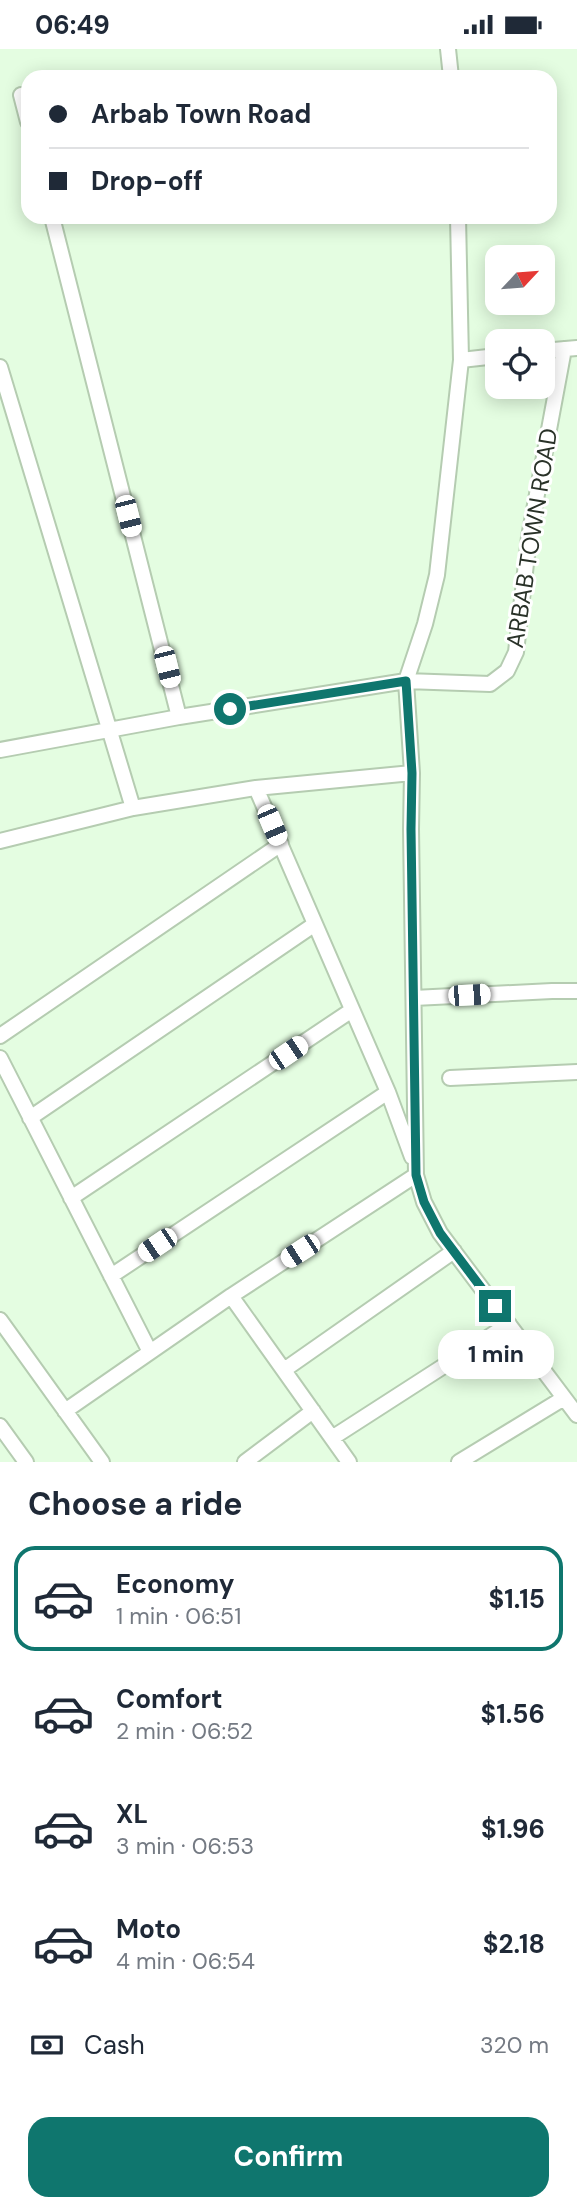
<!DOCTYPE html>
<meta charset="utf-8">
<style>
:root{--surface:#fff;--page:#f2f2f3;--text:#1f2937;--muted:#747a83;--line:#e0e1e3;--accent:#0f766e}
body{margin:0;font-family:"DM Sans",sans-serif;background:var(--page);color:var(--text);height:100vh;display:flex;flex-direction:column;font-size:26px;white-space:nowrap}
*{box-sizing:border-box;margin:0}
p{font-size:23px;color:var(--muted)}
.icon{flex:none;width:38px;height:38px;fill:none;stroke:currentColor;stroke-width:2;stroke-linecap:round;stroke-linejoin:round}
.map{position:relative;height:1413px;overflow:hidden}
.details{display:flex;flex-direction:column;background:var(--surface);flex:1}
.details>*{flex:none}
.top-card{position:absolute;left:21px;top:21px;width:536px;height:154px;border-radius:21px;box-shadow:0 4px 18px #0003;display:grid;align-content:center;height:154px;padding:0 28px;background:var(--surface)}
.needle{width:46px;rotate:64deg}
.controls{position:absolute;left:485px;top:196px;display:grid;gap:14px}
.controls a{display:grid;place-items:center;width:70px;height:70px;border-radius:14px;background:var(--surface);box-shadow:0 4px 18px #0003;font-size:35px}
.end{position:absolute;width:32px;height:32px;margin:-16px;border:9px solid #0f766e;background:#fff;box-shadow:0 0 0 4px #fff}
.from{border-radius:50%}
.bubble{position:absolute;height:49px;border-radius:21px;background:var(--surface);box-shadow:0 4px 18px #0003;font-size:23px;font-weight:700;line-height:49px;text-align:center}
.car{position:absolute;width:21px;height:42px;margin:-21px -10px;border-radius:9px;box-shadow:0 0 5px 2px #0007;background:linear-gradient(#fff 24%,#345 0 40%,#fff 0 76%,#345 0 86%,#fff 0)}
.top-card b{display:flex;align-items:center;gap:24px;height:66px;font-size:26px}
.top-card b+b{border-top:2px solid var(--line)}
.top-card i{width:18px;height:18px;background:var(--text)}
ul{padding:0;list-style:none}
li{display:flex;align-items:center;gap:21px;height:105px;margin:0 14px 10px;padding:0 14px;border:4px solid transparent;border-radius:21px}
li div{flex:1}
li b{display:block;font-size:26px}
li em{font-style:normal;font-weight:700}
li.active{border-color:var(--accent)}
li>.icon{width:63px;height:63px;stroke-width:1.5}
h2{padding:0 28px;font-size:32px;line-height:84px}
.pay{display:flex;align-items:center;gap:18px;height:77px;padding:0 28px;font-size:26px}
.pay p{margin-inline-start:auto}
.action{display:flex;gap:14px;margin-top:auto;padding:14px 28px}
.action a{flex:1;height:80px;border-radius:21px;background:var(--accent);color:#fff;font-size:28px;font-weight:700;line-height:80px;text-align:center}
.status{display:flex;justify-content:space-between;align-items:center;height:49px;padding:0 35px;background:var(--surface);direction:ltr}
.status svg{height:19px;fill:currentColor}
.map>svg:first-child{display:block}
.lines{fill:none;stroke-linecap:round;stroke-linejoin:round}
.street-casing{stroke:#b5ccb1;stroke-width:18}
.street{stroke:#fff;stroke-width:14}
.route{stroke:#0f766e;stroke-width:9}
.labels{text-anchor:middle;stroke-width:6;stroke-linejoin:round;paint-order:stroke}
.street-label{font-size:24px;fill:#293228;stroke:#fff}
</style>
<div class="status"><b>06:49</b><svg viewBox="0 0 49 12"><path d="M0 12V9h3v3zM5 12V6h3v6zM10 12V3h3v9zM15 12V0h3v12zM26 1h20v11H26zM47 4h2v5h-2z"/></svg></div>
<div class="map">
<svg width="577" height="1413" viewBox="0 0 577 1413">
<rect width="100%" height="100%" fill="#e4fde1"/>
<g class="lines">
<defs>
<path id="street" d="M 448,0 L 451,28
M 21,46 L 28,73
M 52,168 L 179,668
M 458,168 L 461,311 L 437,526 L 425,575 L 406,632 L 412,724 L 411,780 L 416,1126 L 424,1153 L 440,1184 L 577,1366
M 542,302 L 577,299
M 461,311 L 497,307
M 0,318 L 133,759
M 0,701 L 179,668 L 406,632 L 490,635 L 507,622 L 516,603 L 529,488 L 564,300
M 256,739 L 388,1043 L 412,1108
M 0,792 L 133,759 L 256,739 L 412,724
M 414,949 L 552,942 L 577,942
M 0,987 L 281,795
M 0,1009 L 150,1303
M 450,1029 L 577,1023
M 30,1069 L 315,875
M 71,1149 L 352,961
M 111,1227 L 388,1043
M 231,1247 L 349,1413
M 0,1271 L 102,1413
M 284,1321 L 454,1202
M 65,1362 L 231,1247 L 416,1126
M 0,1377 L 26,1413
M 332,1389 L 509,1275
M 245,1413 L 313,1362
M 459,1413 L 564,1349"/>
</defs>
<use href="#street" class="street-casing"/>
<use href="#street" class="street"/>
</g>
<g class="lines">
<path class="route" d="M 230,660 L 406,632 L 412,724 L 411,780 L 416,1126 L 424,1153 L 440,1184 L 495,1257"/>
</g>
<g class="labels">
<g class="street-label">
<text transform="translate(532 489) rotate(-81)" y="8">ARBAB TOWN ROAD</text>
</g>
</g>
</svg>
<div class="controls">
<a><svg class="needle" viewBox="-14 -14 28 28"><path d="M0-13l5 13h-10z" fill="#e53935"/><path d="M0 13l5-13h-10z" fill="#747a83"/></svg></a>
<a><svg class="icon" aria-label="locate" viewBox="0 0 24 24"><circle cx="12" cy="12" r="6"/><path d="M12 2v4M12 18v4M2 12h4M18 12h4"/></svg></a>
</div>
<i class="end from" style="left:230px;top:660px"></i>
<i class="end" style="left:495px;top:1257px"></i>
<div class="bubble" style="left:438px;top:1281px;width:116px">1 min</div>
<i class="car" style="left:128px;top:467px;rotate:166deg"></i>
<i class="car" style="left:167px;top:618px;rotate:166deg"></i>
<i class="car" style="left:272px;top:776px;rotate:157deg"></i>
<i class="car" style="left:469px;top:946px;rotate:87deg"></i>
<i class="car" style="left:288px;top:1004px;rotate:56deg"></i>
<i class="car" style="left:157px;top:1196px;rotate:236deg"></i>
<i class="car" style="left:300px;top:1202px;rotate:237deg"></i>
<div class="top-card">
<b><i class="from"></i>Arbab Town Road</b>
<b><i></i>Drop-off</b>
</div>
</div>
<section class="details">
<h2>Choose a ride</h2>
<ul>
<li class="active"><svg class="icon" aria-label="car" viewBox="0 0 24 24"><path d="M5 17H2v-5l4-1 3-4h7l3 4 3 1v5h-3M9 17h6M6 11h13"/><circle cx="7" cy="17" r="2"/><circle cx="17" cy="17" r="2"/></svg><div><b>Economy</b><p>1 min · 06:51</p></div><em>$1.15</em></li>
<li><svg class="icon" aria-label="car" viewBox="0 0 24 24"><path d="M5 17H2v-5l4-1 3-4h7l3 4 3 1v5h-3M9 17h6M6 11h13"/><circle cx="7" cy="17" r="2"/><circle cx="17" cy="17" r="2"/></svg><div><b>Comfort</b><p>2 min · 06:52</p></div><em>$1.56</em></li>
<li><svg class="icon" aria-label="car" viewBox="0 0 24 24"><path d="M5 17H2v-5l4-1 3-4h7l3 4 3 1v5h-3M9 17h6M6 11h13"/><circle cx="7" cy="17" r="2"/><circle cx="17" cy="17" r="2"/></svg><div><b>XL</b><p>3 min · 06:53</p></div><em>$1.96</em></li>
<li><svg class="icon" aria-label="car" viewBox="0 0 24 24"><path d="M5 17H2v-5l4-1 3-4h7l3 4 3 1v5h-3M9 17h6M6 11h13"/><circle cx="7" cy="17" r="2"/><circle cx="17" cy="17" r="2"/></svg><div><b>Moto</b><p>4 min · 06:54</p></div><em>$2.18</em></li>
</ul>
<div class="pay"><svg class="icon" aria-label="cash" viewBox="0 0 24 24"><path d="M3 7h18v10H3z"/><circle cx="12" cy="12" r="2"/></svg>Cash<p>320 m</p></div>
<div class="action"><a>Confirm</a></div>
</section>
